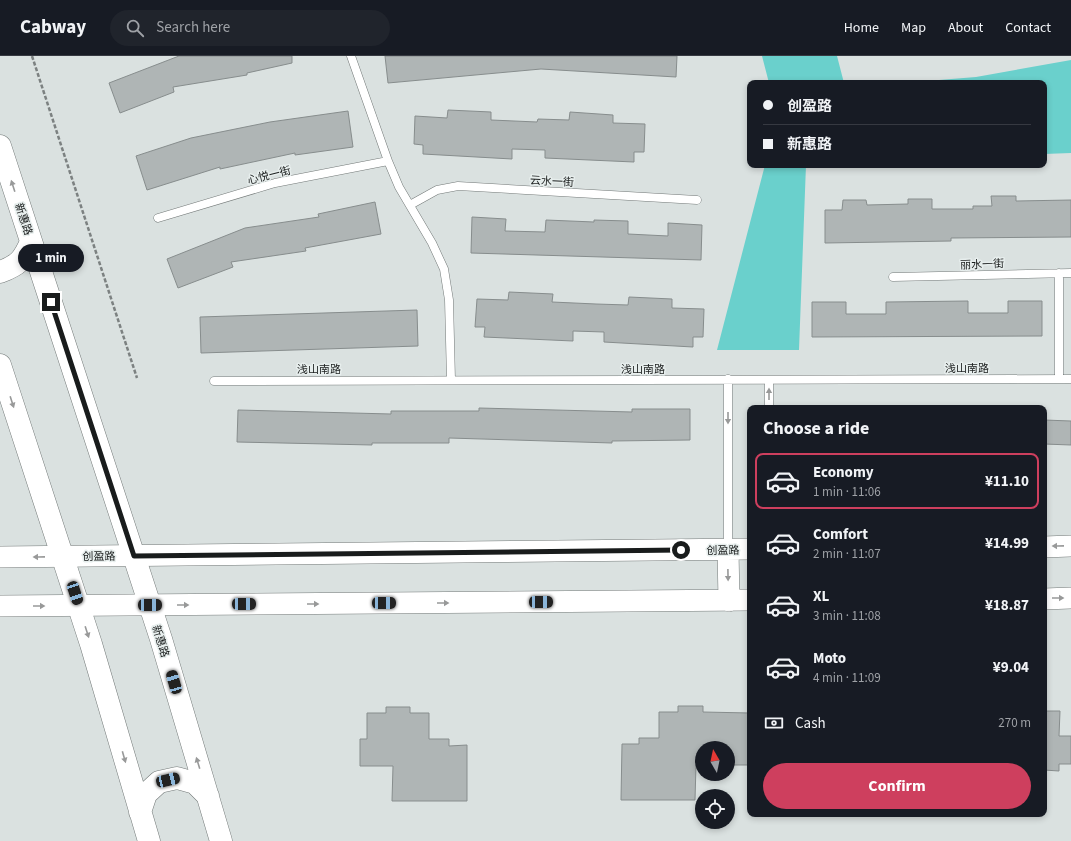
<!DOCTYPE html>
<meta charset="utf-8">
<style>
:root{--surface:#171b24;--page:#20242c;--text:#f1f3f6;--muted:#9ea1a6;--line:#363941;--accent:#ce3f5e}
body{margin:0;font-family:"Source Sans 3","Noto Sans SC",sans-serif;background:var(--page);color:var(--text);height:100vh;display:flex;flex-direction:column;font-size:15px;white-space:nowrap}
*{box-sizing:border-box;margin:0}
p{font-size:13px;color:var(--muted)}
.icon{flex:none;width:22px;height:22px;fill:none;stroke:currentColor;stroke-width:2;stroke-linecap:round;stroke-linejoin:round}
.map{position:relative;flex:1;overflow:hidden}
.sheet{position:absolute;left:747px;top:349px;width:300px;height:412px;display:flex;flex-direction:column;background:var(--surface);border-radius:8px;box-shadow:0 2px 6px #0003}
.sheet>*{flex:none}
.hud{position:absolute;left:747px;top:24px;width:300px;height:88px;border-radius:8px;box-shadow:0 2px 6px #0003;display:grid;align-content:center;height:88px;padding:0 16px;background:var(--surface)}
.needle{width:26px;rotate:351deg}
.controls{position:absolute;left:695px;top:685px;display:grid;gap:8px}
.controls a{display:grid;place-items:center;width:40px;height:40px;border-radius:50%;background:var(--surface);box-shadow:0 2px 6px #0003;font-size:20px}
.end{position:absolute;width:18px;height:18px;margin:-9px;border:5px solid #191c1c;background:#fff;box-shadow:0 0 0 2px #fff}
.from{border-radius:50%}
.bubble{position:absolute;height:28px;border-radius:14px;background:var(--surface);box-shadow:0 2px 6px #0003;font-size:13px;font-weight:700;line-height:28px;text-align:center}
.car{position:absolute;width:12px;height:24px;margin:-12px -6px;border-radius:5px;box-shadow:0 0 3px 1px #0007;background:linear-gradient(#222 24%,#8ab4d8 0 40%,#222 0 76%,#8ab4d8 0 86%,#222 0)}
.hud b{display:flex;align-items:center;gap:14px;height:38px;font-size:15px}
.hud b+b{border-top:1px solid var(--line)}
.hud i{width:10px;height:10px;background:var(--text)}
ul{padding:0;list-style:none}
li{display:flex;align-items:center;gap:12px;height:56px;margin:0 8px 6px;padding:0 8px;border:2px solid transparent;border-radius:8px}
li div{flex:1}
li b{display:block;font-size:15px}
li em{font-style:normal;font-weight:700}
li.selected{border-color:var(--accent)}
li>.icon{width:36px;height:36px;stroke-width:1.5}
h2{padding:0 16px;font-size:18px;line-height:48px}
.pay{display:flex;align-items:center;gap:10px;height:44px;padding:0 16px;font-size:15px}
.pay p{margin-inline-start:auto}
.button{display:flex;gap:8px;margin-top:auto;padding:8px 16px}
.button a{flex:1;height:46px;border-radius:24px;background:var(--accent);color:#fff;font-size:16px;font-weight:700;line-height:46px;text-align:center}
header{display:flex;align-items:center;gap:24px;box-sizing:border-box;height:56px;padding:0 20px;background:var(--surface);border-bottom:1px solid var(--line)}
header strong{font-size:19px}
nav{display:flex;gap:22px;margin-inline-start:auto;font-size:14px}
.search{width:280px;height:36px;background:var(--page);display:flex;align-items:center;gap:10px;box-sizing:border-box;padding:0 14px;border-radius:22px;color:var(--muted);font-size:15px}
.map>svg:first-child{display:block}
.green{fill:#6ad0cc}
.building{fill:#afb5b5;stroke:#878d8d}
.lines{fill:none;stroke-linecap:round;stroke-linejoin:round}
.service-casing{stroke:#737978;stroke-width:9}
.tertiary-casing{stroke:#737978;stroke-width:22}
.secondary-casing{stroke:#737978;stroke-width:23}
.path{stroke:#7c8181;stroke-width:2.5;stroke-dasharray:4 2;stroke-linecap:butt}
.service{stroke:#fff;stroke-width:8}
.tertiary{stroke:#fff;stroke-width:21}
.secondary{stroke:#fff;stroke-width:22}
.oneway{fill:#989999}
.route{stroke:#191c1c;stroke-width:5}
.labels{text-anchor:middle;stroke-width:3;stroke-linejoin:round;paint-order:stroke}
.street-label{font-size:11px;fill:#191c1c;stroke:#e7eeed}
</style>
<header>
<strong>Cabway</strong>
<div class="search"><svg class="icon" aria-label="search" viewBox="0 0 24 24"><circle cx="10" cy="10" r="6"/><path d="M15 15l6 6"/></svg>Search here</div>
<nav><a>Home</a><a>Map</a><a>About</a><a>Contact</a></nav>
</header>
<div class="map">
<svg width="1071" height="785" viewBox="0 0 1071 785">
<rect width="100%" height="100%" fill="#dae1e0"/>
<path class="green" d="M 762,0 L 837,0 L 844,27 L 769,27 Z
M 1071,4 L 1071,97 L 1044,98 L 1044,27 L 902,27 L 976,21 Z
M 765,109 L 806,109 L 799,294 L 717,294 Z"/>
<path class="building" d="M 179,0 L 292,0 L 292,7 L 247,17 L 247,19 L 173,31 L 174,36 L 120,57 L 109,27 Z
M 385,0 L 677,0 L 676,21 L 541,13 L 388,27 Z
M 448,54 L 491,56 L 491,64 L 537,66 L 538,63 L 569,64 L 570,56 L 613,59 L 613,67 L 645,68 L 644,96 L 634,96 L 634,106 L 545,102 L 545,94 L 512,93 L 512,103 L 423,98 L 423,89 L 414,88 L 415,60 L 447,62 Z
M 348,55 L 353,91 L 295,99 L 295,97 L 220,113 L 220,111 L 147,134 L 136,100 L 191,82 L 270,66 Z
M 991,140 L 1016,140 L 1016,145 L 1071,144 L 1071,181 L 951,182 L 951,185 L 825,187 L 825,154 L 842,154 L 843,144 L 866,144 L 867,149 L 908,148 L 908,143 L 932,143 L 932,153 L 973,153 L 973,150 L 992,150 Z
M 375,146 L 381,178 L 305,192 L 306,195 L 231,206 L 233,211 L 178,232 L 167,203 L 245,172 L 319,161 L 318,158 Z
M 472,161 L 506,163 L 505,175 L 545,176 L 546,164 L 594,166 L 594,164 L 628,165 L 628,178 L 668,180 L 668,167 L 702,169 L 701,204 L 471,197 Z
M 509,236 L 553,238 L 552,246 L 596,248 L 628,249 L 629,241 L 672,243 L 672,252 L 704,253 L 703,281 L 693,281 L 693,291 L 604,286 L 604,276 L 573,275 L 573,285 L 484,281 L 485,271 L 475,271 L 477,243 L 508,244 Z
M 968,245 L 968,257 L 1008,257 L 1008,245 L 1042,245 L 1042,280 L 812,281 L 812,246 L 846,246 L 846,258 L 886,258 L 886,246 Z
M 417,254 L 418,290 L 201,297 L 200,261 Z
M 479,352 L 632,356 L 632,353 L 690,353 L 690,384 L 612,385 L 612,387 L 449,382 L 449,387 L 372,387 L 372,389 L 237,386 L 238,354 L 391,358 L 391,355 L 479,355 Z
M 1044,364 L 1071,365 L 1071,389 L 1044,388 Z
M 678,650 L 703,650 L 703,656 L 750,657 L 750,709 L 728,709 L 728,692 L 702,692 L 702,709 L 696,709 L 695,744 L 621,744 L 622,688 L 639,688 L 639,682 L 659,682 L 659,656 L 678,656 Z
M 386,651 L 410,651 L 410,657 L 429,657 L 429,683 L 449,683 L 449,690 L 467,689 L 467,745 L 392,745 L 393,710 L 360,710 L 360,683 L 367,683 L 367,657 L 386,657 Z
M 1044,655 L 1060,655 L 1059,680 L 1071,680 L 1071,708 L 1059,708 L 1059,715 L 1044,714 Z"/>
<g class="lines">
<defs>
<path id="service" d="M 351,0 L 388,105 L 399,131 L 432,187 L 444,213 L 449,244 L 451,324
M 410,149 L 437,134 L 458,130 L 697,144
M 158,162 L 275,127 L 388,105
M 1059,217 L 1059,323
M 893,221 L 1071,217
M 769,324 L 769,352
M 214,325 L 1071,323
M 728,493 L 728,323"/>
<path id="tertiary" d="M 1044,491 L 1071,490
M 728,494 L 729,545
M 0,501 L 750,493
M 1044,543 L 1071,542
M 0,550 L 750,544"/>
<path id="secondary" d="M 0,90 L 161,583 L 221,785
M 0,216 C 19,209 23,204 31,186
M 0,309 L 91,588 L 149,785
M 140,756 L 146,738 L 159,726 L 177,722 L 195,727 L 208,740"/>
</defs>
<use href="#service" class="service-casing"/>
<use href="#tertiary" class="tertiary-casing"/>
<use href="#secondary" class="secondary-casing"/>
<path class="path" d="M 32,0 L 137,322"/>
<use href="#service" class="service"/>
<use href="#tertiary" class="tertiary"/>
<use href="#secondary" class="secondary"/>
</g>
<defs><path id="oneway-solid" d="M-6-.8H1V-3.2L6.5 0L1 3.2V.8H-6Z"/></defs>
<g class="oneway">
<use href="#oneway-solid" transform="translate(13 130) rotate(-108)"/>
<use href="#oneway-solid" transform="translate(769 338) rotate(-90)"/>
<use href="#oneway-solid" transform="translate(12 346) rotate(72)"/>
<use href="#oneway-solid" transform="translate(728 362) rotate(90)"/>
<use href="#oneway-solid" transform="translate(1058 490) rotate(179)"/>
<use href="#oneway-solid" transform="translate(39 501) rotate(179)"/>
<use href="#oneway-solid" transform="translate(728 519) rotate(89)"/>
<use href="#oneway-solid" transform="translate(1058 542)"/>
<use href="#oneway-solid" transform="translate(443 547)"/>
<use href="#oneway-solid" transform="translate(313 548)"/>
<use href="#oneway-solid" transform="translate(183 549)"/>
<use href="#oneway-solid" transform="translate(39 550)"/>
<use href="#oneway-solid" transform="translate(87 576) rotate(72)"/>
<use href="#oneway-solid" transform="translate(124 701) rotate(74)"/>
<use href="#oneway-solid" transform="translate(198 707) rotate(-107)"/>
</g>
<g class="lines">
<path class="route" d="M 51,246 L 134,500 L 681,494"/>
</g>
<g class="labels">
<g class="street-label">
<text transform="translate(269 119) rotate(-14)" y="4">心悦一街</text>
<text transform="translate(552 125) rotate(3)" y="4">云水一街</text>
<text transform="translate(24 163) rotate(72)" y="4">新惠路</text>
<text transform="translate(982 208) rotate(-2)" y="4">丽水一街</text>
<text x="967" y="316">浅山南路</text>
<text x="319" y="317">浅山南路</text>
<text x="643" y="317">浅山南路</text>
<text transform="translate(723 494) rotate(-1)" y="4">创盈路</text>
<text transform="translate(99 500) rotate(-1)" y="4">创盈路</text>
<text transform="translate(161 585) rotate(73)" y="4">新惠路</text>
</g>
</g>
</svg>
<div class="controls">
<a><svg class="needle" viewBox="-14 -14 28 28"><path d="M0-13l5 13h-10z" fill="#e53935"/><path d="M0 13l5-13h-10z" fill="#9ea1a6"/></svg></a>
<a><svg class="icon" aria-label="locate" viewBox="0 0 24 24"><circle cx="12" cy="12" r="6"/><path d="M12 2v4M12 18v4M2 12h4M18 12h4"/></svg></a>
</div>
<i class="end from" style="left:681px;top:494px"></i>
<i class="end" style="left:51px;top:246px"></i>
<div class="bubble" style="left:18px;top:188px;width:66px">1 min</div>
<i class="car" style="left:75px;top:537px;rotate:162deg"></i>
<i class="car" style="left:541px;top:546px;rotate:90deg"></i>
<i class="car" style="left:384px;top:547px;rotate:90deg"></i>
<i class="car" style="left:244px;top:548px;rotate:90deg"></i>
<i class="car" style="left:150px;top:549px;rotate:90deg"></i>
<i class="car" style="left:174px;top:626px;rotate:344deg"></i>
<i class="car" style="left:168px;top:724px;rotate:77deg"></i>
<div class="hud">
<b><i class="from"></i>创盈路</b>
<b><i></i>新惠路</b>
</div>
<section class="sheet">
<h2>Choose a ride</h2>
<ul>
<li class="selected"><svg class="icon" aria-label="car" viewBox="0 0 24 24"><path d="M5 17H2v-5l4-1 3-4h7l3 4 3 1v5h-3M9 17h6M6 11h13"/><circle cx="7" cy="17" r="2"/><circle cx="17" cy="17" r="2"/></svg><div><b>Economy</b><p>1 min · 11:06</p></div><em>¥11.10</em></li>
<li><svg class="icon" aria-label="car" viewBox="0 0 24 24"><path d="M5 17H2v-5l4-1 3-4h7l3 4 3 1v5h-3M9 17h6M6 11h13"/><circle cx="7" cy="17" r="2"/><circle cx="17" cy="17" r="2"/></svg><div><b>Comfort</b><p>2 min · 11:07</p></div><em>¥14.99</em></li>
<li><svg class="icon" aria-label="car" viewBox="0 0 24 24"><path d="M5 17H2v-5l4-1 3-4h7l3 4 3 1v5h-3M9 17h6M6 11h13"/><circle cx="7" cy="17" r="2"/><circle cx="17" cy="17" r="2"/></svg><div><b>XL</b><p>3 min · 11:08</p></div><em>¥18.87</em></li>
<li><svg class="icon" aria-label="car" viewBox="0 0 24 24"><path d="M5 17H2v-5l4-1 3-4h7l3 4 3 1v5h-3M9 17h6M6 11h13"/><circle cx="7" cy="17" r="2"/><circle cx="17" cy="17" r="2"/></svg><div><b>Moto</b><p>4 min · 11:09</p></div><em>¥9.04</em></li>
</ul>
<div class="pay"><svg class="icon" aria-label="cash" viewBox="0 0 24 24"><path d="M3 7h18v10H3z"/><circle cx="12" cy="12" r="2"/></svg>Cash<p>270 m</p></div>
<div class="button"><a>Confirm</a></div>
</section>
</div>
